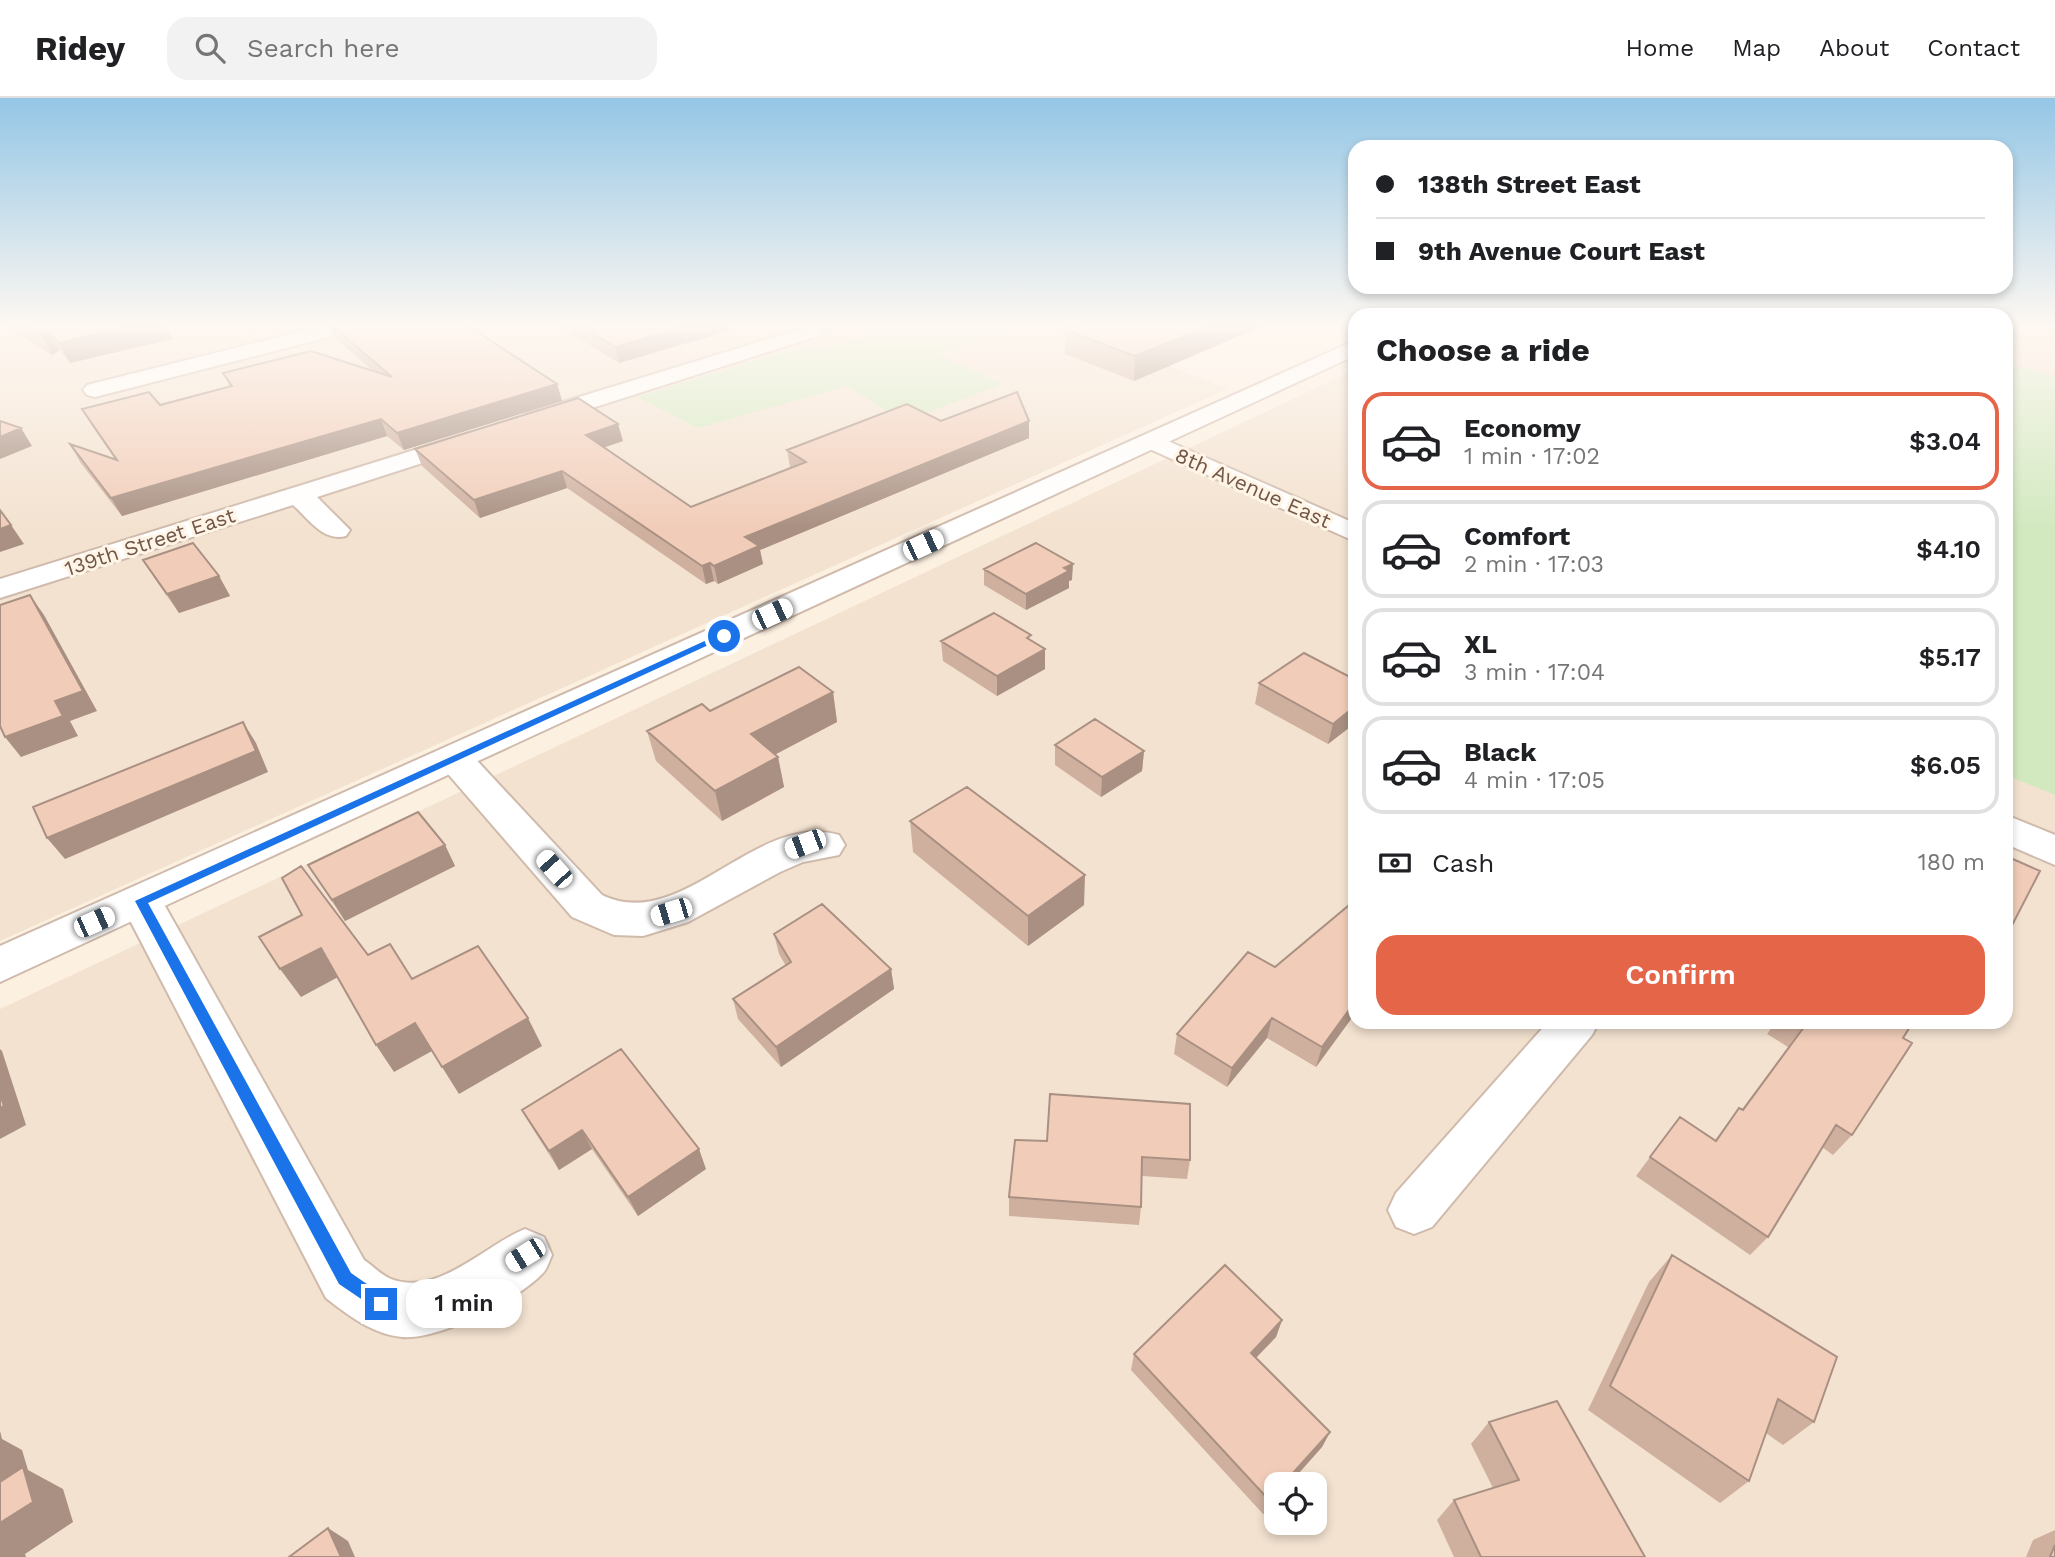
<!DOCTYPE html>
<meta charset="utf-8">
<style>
:root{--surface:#fff;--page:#f2f2f2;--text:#202124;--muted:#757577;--line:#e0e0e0;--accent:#e46547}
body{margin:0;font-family:"Work Sans",sans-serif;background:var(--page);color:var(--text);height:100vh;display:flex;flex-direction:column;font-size:26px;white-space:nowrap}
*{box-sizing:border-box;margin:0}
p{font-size:23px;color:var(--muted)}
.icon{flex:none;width:38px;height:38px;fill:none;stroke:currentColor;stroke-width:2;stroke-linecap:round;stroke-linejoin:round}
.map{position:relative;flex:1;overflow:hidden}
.details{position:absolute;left:1348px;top:210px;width:665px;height:721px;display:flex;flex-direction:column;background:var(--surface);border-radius:21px;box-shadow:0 4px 10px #0003}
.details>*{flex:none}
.guide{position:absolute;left:1348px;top:42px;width:665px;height:154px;border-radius:21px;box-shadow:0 4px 10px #0003;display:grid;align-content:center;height:154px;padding:0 28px;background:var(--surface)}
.controls{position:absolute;left:1264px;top:1374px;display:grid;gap:14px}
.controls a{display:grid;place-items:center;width:63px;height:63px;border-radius:14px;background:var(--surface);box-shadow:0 4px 10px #0003;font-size:35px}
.end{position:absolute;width:32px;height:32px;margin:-16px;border:9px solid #1a73e8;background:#fff;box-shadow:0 0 0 4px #fff}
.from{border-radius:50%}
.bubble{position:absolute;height:49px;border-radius:21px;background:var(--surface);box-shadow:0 4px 10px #0003;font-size:23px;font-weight:600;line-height:49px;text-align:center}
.car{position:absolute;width:21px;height:42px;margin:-21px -10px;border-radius:9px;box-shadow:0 0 5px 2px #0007;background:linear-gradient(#fff 24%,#345 0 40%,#fff 0 76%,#345 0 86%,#fff 0)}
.guide b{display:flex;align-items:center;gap:24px;height:66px;font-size:26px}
.guide b+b{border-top:2px solid var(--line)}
.guide i{width:18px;height:18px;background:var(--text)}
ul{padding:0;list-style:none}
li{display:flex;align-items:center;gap:21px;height:98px;margin:0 14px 10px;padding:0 14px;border:4px solid var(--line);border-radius:21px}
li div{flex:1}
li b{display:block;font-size:26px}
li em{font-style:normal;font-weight:600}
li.selected{border-color:var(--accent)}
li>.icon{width:63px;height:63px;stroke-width:1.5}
h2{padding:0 28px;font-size:32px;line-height:84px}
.pay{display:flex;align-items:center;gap:18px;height:77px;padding:0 28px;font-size:26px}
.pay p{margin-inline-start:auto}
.cta{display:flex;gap:14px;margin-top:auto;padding:14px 28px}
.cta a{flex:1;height:80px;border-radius:21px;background:var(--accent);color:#fff;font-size:28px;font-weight:600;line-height:80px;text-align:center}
header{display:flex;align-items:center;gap:42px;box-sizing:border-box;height:98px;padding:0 35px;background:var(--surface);border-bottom:2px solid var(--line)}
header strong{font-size:33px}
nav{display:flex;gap:38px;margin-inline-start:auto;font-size:24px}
.search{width:490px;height:63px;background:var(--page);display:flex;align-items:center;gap:18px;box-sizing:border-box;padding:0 24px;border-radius:21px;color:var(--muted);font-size:26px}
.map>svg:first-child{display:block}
.residential{fill:#f3e2d0;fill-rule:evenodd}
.green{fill:#d2e9c0}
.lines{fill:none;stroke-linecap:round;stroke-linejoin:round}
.minor-casing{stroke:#cfbaab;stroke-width:4}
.tertiary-casing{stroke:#cfbaab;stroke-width:4}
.minor{fill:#fff;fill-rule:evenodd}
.tertiary{fill:#fff;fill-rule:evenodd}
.wall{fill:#cfb09f}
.shaded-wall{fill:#a99082}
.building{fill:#f1cdb9;stroke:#a99082;stroke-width:2}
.route{fill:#1a73e8}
.labels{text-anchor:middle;stroke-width:6;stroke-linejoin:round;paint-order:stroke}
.far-street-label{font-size:21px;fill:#725649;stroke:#fff5e7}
</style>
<header>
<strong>Ridey</strong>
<div class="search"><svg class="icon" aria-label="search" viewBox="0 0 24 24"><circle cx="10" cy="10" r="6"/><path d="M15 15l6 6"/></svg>Search here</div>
<nav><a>Home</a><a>Map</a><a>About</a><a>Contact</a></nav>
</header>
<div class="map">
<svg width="2055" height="1459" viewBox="0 0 2055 1459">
<rect width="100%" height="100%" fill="#fcf0e1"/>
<path class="residential" d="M 0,226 L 1064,226 L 1227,291 L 0,843 Z
M 2006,226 L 2055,226 L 2055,1459 L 0,1459 L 0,911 L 1354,272 L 1354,924 L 2006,924 ZM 1276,1386 L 1314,1386 L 1314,1424 L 1276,1424 Z"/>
<path class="green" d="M 898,226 L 1027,226 L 939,257 L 1003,286 L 903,323 L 847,288 L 698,330 L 637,299 L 789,252 L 841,247 Z
M 2006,265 L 2055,278 L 2055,697 L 2006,677 Z"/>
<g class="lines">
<defs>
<path id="minor" d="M 331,226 L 367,226 L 364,230 L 95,299 L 87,297 L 83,292 L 87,287 Z
M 814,227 L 821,229 L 825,233 L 821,237 L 545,325 L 527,325 L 524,320 L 527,315 Z
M 469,335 L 478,337 L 481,342 L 478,347 L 317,399 L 350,432 L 346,438 C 323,444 309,421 293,407 L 0,500 L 0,481 Z
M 1152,336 L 1354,425 L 1354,443 L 1143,348 L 1140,343 L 1143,338 Z
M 455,649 L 468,653 L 602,797 C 682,836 755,713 839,737 L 845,747 L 839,757 L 803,764 L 780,774 L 688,824 L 643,838 L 614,837 L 572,819 L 442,669 L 437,661 L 442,653 Z
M 2006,717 L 2055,737 L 2055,767 L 2006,746 Z
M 141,788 L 156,792 L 364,1162 C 373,1168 381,1177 391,1181 C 438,1199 485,1147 525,1131 L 544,1139 L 552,1157 C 549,1163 547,1172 542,1176 C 516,1203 439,1242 402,1239 C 372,1236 348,1217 326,1200 L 120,803 L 126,792 Z
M 1548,924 L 1599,924 L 1592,937 L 1432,1129 L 1414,1136 L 1396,1129 L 1388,1112 L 1396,1095 Z"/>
<path id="tertiary" d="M 1354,243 L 1354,258 L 0,884 L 0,848 Z"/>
</defs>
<use href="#minor" class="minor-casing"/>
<use href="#tertiary" class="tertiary-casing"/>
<use href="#minor" class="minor"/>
<use href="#tertiary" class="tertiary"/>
</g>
<path class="wall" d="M 2,226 L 165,226 L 172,241 L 70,265 L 60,252 L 52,257 Z
M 329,226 L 465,226 L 557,286 L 562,303 L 404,352 L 387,338 L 122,418 L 80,364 L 70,346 L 115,361 L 92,328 L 82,311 L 160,307 L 230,289 L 223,275 L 373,273 L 335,240 Z
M 555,226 L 730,226 L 731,232 L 619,265 Z
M 1081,226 L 1267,226 L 1134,283 L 1065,256 L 1065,232 Z
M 941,323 L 1029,323 L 1029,340 L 760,452 L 763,466 L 718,486 L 714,483 L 706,486 L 567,390 L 480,420 L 422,368 L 415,351 L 623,343 L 604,349 L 691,409 L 790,369 L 787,352 Z
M 143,462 L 219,478 L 230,498 L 179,515 L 155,481 Z
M 984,471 L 1072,482 L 1069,483 L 1069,490 L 1026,512 L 984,487 Z
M 941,543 L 1045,551 L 1045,571 L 997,598 L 943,563 Z
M 1354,581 L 1354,626 L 1328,646 L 1255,606 L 1259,585 Z
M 833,594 L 837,624 L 775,656 L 778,659 L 784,689 L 722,723 L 656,663 L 647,633 L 710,613 Z
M 1055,647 L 1144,653 L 1142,673 L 1101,699 L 1055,667 Z
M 910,723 L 1084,807 L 1028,848 L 913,754 Z
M 445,747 L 455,768 L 345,823 L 308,767 Z
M 1354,803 L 1354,917 L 1316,969 L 1267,940 L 1227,989 L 1174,956 L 1177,936 L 1275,869 Z
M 774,836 L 891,871 L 894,891 L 781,969 L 738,921 L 733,901 L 786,868 L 779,856 Z
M 1776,924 L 1913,924 L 1903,940 L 1852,1037 L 1833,1057 L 1822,1049 L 1768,1139 L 1750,1157 L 1636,1078 L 1680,1019 L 1715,1042 L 1739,1010 L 1742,1011 L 1788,949 L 1767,936 Z
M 522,1012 L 706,1071 L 638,1118 L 592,1051 L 559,1072 L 533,1031 Z
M 1015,1042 L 1190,1062 L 1187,1081 L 1142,1078 L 1141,1109 L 1139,1127 L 1009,1118 L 1009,1099 Z
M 1672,1157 L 1814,1324 L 1783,1347 L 1766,1335 L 1749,1383 L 1720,1405 L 1588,1312 L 1649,1184 Z
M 1282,1222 L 1276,1239 L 1256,1260 L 1330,1334 L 1322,1349 L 1263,1416 L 1131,1272 L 1134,1256 Z
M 1489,1324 L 1645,1459 L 1454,1459 L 1437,1422 L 1454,1402 L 1493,1390 L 1471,1346 Z
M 2055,1432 L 2055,1459 L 2026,1459 L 2033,1442 Z"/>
<path class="shaded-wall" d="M 140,226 L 165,226 L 172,241 L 70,265 L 59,245 Z
M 693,226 L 730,226 L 731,232 L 619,265 L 615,249 Z
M 1215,226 L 1267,226 L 1134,283 L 1135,258 Z
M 48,233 L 60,252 L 52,257 L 41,237 Z
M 557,286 L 562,303 L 404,352 L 397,335 Z
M 381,321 L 387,338 L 122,418 L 111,400 Z
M 1029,323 L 1029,340 L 760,452 L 763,466 L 718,486 L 714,468 L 745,439 Z
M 618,326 L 623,343 L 591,354 L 586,337 Z
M 21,330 L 32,348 L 0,361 L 0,339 Z
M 562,373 L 567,390 L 480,420 L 474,402 Z
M 11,427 L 24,446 L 0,454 L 0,431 Z
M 710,465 L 714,483 L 706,486 L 702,468 Z
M 1073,466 L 1072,482 L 1069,483 L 1069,490 L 1026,512 L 1026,496 L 1064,470 Z
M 219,478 L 230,498 L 179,515 L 167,496 Z
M 30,497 L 44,517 L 97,613 L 70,623 L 78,638 L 21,659 L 5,639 L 55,603 Z
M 1045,551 L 1045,571 L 997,598 L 997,578 Z
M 833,594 L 837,624 L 757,666 L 751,636 Z
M 1354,609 L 1354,626 L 1328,646 L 1333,626 Z
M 243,624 L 256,645 L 268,674 L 65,761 L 47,740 Z
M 1144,653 L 1142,673 L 1101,699 L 1102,679 Z
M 778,659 L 784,689 L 722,723 L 715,693 Z
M 445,747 L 455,768 L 345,823 L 332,802 Z
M 1085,777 L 1084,807 L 1028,848 L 1028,818 Z
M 321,850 L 340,878 L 301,899 L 280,871 Z
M 891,871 L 894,891 L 781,969 L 776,949 Z
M 1354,905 L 1354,917 L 1316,969 L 1322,949 Z
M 528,920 L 542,948 L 459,996 L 442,969 Z
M 1272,920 L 1267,940 L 1227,989 L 1232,970 Z
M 415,925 L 432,953 L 394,974 L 376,947 Z
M 0,951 L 2,953 L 26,1027 L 0,1041 Z
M 582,1032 L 592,1051 L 559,1072 L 549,1053 Z
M 699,1051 L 706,1071 L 638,1118 L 628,1099 Z
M 1282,1222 L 1276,1239 L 1245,1271 L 1251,1255 Z
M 0,1333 L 2,1341 L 22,1352 L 28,1372 L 63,1391 L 73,1424 L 25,1456 L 26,1459 L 0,1459 Z
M 1330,1334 L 1322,1349 L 1289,1386 L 1283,1386 Z
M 1276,1395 L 1276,1401 L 1263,1416 L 1269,1402 Z
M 328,1430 L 348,1443 L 355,1459 L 341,1459 Z"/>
<path class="building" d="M 22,226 L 140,226 L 59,245 L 48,233 L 41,237 Z
M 330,226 L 465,226 L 557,286 L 397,335 L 381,321 L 111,400 L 70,346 L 117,362 L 82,311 L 149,294 L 160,307 L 232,288 L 223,275 L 311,253 L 392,279 Z
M 577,226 L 693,226 L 615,249 Z
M 1081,226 L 1215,226 L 1135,258 L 1065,232 Z
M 1017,294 L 1029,323 L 745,439 L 759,448 L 714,468 L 710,465 L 702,468 L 562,373 L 474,402 L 415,351 L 578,300 L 618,326 L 586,337 L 691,409 L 806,364 L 787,352 L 907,306 L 941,323 Z
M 0,323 L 21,330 L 0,339 Z
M 0,412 L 11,427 L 0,431 Z
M 193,445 L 219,478 L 167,496 L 143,462 Z
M 1036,445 L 1073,466 L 1064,470 L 1069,473 L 1026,496 L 984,471 Z
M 30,497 L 83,593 L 55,603 L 63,618 L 5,639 L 0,628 L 0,507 Z
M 994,515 L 1031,537 L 1027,540 L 1045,551 L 997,578 L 941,543 Z
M 1304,555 L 1354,581 L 1354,609 L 1333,626 L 1259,585 Z
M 799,569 L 833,594 L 751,636 L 778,659 L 715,693 L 647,633 L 702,606 L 710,613 Z
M 1095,621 L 1144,653 L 1102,679 L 1055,647 Z
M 243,624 L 256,653 L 47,740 L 33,709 Z
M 967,689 L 1085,777 L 1028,818 L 910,723 Z
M 418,714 L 445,747 L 332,802 L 308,767 Z
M 2006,758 L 2040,773 L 2006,839 Z
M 301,768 L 368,857 L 390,846 L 412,881 L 478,848 L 528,920 L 442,969 L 415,925 L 376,947 L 321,850 L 280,871 L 259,839 L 302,817 L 282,780 Z
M 1354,803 L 1354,905 L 1322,949 L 1272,920 L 1232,970 L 1177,936 L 1248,854 L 1275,869 Z
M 822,806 L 891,871 L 776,949 L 733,901 L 791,864 L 774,836 Z
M 1796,924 L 1913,924 L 1903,940 L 1912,945 L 1852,1037 L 1836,1027 L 1768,1139 L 1650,1059 L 1680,1019 L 1716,1043 L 1739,1010 L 1743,1012 L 1804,929 Z
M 621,951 L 699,1051 L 628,1099 L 582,1032 L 549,1053 L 522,1012 Z
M 0,996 L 4,1008 L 0,1010 Z
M 1050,996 L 1190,1006 L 1190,1062 L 1142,1059 L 1141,1109 L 1009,1099 L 1015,1042 L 1047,1043 Z
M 1672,1157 L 1837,1259 L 1814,1324 L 1778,1301 L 1749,1383 L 1610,1288 Z
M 1225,1167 L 1282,1222 L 1251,1255 L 1330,1334 L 1283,1386 L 1276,1386 L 1276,1395 L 1269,1402 L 1134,1256 Z
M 1557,1303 L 1645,1459 L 1481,1459 L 1454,1402 L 1519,1382 L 1489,1324 Z
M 23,1369 L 33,1404 L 0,1425 L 0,1384 Z
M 328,1430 L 341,1459 L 289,1459 Z
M 2055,1447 L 2055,1459 L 2050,1459 Z"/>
<linearGradient id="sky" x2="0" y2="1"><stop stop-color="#94c6e6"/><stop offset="0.53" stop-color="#fef8f2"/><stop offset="1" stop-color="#fef8f2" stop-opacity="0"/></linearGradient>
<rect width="2055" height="430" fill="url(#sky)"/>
<path class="route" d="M 720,536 L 728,538 L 148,805 L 351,1175 L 387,1200 L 387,1211 L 376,1211 L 339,1186 L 135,803 Z"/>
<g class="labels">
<g class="far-street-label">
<text transform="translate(1253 390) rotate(24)" y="7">8th Avenue East</text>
<text transform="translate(150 444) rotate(-18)" y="7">139th Street East</text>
</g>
</g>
</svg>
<div class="controls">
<a><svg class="icon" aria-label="locate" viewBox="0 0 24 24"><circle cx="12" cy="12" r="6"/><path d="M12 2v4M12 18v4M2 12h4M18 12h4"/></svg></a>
</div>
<i class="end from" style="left:724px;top:538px"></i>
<i class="end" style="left:381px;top:1206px"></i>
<div class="bubble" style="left:406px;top:1181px;width:116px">1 min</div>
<i class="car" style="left:923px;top:447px;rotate:65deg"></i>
<i class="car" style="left:772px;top:516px;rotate:65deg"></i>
<i class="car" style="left:805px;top:746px;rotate:249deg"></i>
<i class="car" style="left:554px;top:771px;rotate:318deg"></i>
<i class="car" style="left:671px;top:814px;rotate:253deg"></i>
<i class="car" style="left:94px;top:824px;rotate:66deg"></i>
<i class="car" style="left:525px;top:1157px;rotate:238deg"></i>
<div class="guide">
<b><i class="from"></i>138th Street East</b>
<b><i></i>9th Avenue Court East</b>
</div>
<section class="details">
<h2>Choose a ride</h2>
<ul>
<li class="selected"><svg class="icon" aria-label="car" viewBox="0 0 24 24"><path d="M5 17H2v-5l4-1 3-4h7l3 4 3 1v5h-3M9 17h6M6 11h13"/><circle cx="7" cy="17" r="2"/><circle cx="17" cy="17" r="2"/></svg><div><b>Economy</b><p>1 min · 17:02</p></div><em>$3.04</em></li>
<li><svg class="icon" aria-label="car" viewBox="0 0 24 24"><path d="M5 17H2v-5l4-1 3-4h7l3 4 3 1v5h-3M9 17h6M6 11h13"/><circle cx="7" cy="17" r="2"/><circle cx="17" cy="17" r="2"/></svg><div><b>Comfort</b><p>2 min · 17:03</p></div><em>$4.10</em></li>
<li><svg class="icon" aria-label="car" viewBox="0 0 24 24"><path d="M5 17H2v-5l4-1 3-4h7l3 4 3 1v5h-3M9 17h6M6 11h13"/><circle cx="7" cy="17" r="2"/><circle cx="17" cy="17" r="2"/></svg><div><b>XL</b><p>3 min · 17:04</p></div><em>$5.17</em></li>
<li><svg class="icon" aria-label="car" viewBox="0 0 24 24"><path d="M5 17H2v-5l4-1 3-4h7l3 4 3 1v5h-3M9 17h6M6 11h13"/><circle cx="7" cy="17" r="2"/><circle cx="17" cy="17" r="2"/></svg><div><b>Black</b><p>4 min · 17:05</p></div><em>$6.05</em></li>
</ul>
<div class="pay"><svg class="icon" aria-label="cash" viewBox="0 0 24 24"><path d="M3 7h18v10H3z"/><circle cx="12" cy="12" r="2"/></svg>Cash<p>180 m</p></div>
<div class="cta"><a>Confirm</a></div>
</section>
</div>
